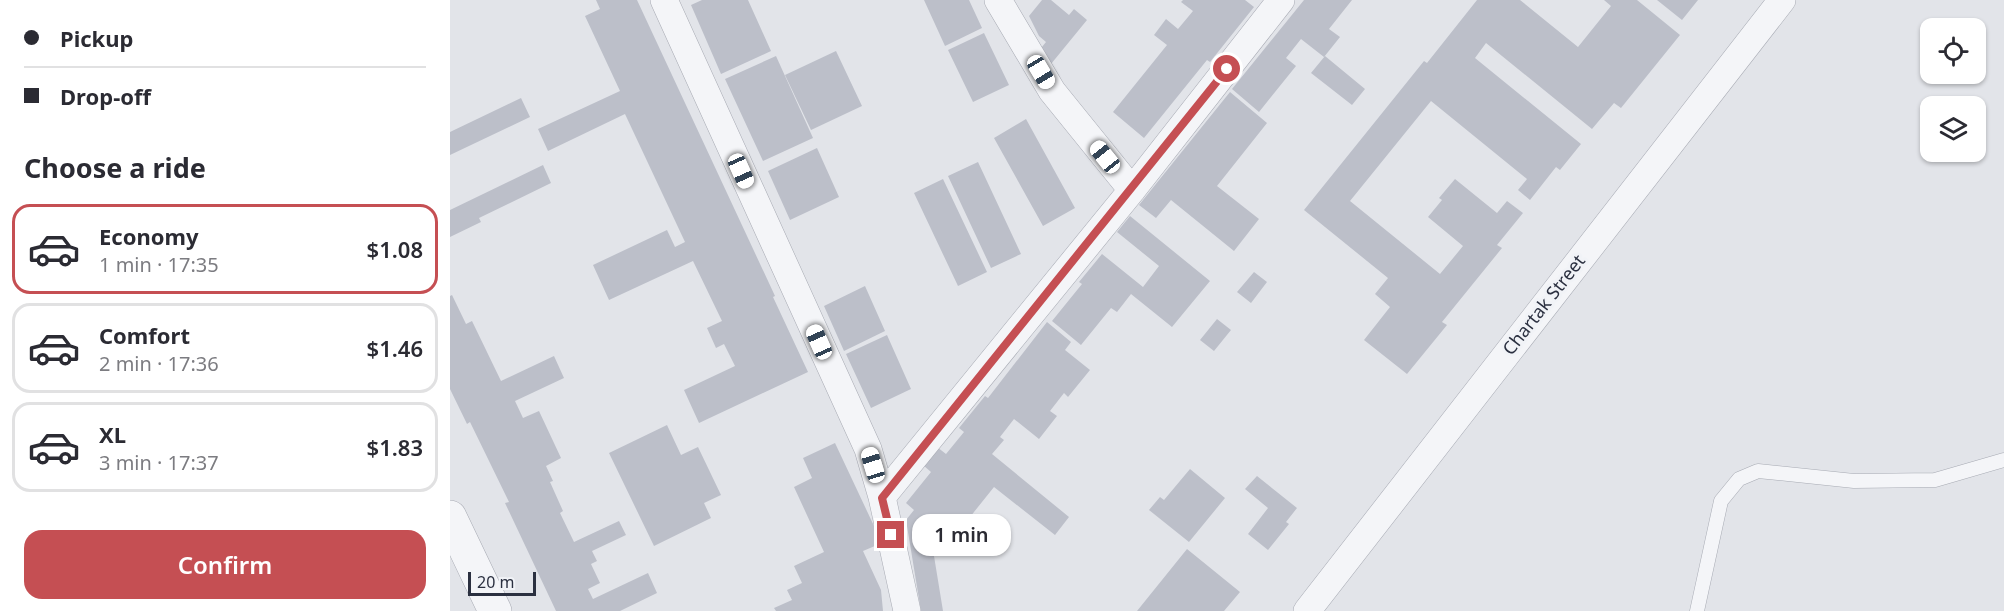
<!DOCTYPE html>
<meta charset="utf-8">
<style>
:root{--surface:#fff;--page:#f2f2f3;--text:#2b2b33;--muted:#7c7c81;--line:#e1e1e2;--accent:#c54f53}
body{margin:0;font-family:"Noto Sans",sans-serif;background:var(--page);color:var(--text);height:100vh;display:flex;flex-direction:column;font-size:22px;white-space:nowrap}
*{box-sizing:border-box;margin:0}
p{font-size:20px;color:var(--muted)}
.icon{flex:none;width:33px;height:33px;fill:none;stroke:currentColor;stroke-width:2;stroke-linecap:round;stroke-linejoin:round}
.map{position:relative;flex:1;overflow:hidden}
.panel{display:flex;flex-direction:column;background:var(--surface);width:450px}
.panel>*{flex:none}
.hud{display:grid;align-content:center;height:132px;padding:0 24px;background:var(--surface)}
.tools{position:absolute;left:1470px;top:18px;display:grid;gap:12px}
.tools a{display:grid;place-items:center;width:66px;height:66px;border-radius:12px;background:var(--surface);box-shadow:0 2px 4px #0004;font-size:30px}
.scale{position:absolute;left:18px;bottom:15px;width:68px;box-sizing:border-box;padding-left:6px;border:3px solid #2b3040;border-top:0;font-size:16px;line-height:21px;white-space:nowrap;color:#2b3040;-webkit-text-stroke:4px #f1f3f7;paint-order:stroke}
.end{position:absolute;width:27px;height:27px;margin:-14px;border:8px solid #c54f53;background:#fff;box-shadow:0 0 0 3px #fff}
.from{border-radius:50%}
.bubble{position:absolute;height:42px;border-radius:18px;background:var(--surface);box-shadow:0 2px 4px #0004;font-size:20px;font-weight:600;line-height:42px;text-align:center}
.car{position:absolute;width:18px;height:36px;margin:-18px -9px;border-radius:8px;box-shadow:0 0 4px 2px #0007;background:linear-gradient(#fff 24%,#345 0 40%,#fff 0 76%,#345 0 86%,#fff 0)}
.hud b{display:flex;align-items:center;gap:21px;height:57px;font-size:22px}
.hud b+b{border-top:2px solid var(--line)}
.hud i{width:15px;height:15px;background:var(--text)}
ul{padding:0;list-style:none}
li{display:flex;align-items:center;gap:18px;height:90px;margin:0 12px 9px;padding:0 12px;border:3px solid var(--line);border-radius:18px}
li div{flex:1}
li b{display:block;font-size:22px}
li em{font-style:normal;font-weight:600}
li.selected{border-color:var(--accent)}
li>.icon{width:54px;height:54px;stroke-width:1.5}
h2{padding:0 24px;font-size:27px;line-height:72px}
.button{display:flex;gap:12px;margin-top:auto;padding:12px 24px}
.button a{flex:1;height:69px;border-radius:18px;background:var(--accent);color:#fff;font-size:24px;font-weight:600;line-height:69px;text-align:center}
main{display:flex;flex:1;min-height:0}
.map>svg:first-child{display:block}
.building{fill:#bcbfc9}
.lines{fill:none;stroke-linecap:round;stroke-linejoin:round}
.service-casing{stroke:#a7aab3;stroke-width:15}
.minor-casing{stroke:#a7aab3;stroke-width:28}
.tertiary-casing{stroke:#a7aab3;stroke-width:34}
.service{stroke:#f4f5f8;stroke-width:14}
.minor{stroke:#f4f5f8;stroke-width:27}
.tertiary{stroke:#f4f5f8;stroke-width:33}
.route{stroke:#c54f53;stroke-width:8}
.labels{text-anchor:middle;stroke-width:6;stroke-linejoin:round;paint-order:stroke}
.street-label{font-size:18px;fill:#2b3040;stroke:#f1f3f7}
</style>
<main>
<section class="panel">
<div class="hud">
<b><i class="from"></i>Pickup</b>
<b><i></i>Drop-off</b>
</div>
<h2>Choose a ride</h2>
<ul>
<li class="selected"><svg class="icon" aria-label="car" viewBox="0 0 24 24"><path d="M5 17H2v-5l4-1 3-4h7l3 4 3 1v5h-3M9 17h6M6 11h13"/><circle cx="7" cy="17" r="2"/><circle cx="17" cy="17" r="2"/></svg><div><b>Economy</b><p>1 min · 17:35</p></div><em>$1.08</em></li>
<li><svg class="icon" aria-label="car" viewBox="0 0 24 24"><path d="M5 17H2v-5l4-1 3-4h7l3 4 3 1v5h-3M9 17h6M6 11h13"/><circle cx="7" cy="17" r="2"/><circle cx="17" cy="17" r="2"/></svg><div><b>Comfort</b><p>2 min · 17:36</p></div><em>$1.46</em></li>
<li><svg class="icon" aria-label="car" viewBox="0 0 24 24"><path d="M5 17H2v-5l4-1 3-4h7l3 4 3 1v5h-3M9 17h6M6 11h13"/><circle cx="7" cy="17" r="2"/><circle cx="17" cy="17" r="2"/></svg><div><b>XL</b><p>3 min · 17:37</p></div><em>$1.83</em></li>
</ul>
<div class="button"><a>Confirm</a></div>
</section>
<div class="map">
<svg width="1554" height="611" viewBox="0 0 1554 611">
<rect width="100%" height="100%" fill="#e2e4e9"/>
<path class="building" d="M 146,0 L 187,0 L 325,296 L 323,297 L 358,372 L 249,423 L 234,390 L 285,366 L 274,344 L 266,348 L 257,328 L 272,321 L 243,261 L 159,300 L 143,265 L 217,230 L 225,247 L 235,242 L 175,114 L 98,151 L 88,129 L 170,91 L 135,16 L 150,9 Z
M 252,0 L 298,0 L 321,51 L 271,74 L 241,5 Z
M 474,0 L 519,0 L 532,28 L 495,46 Z
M 592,0 L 601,0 L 619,15 L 624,9 L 637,20 L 601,64 L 587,53 L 596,42 L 589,36 L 579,16 Z
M 733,0 L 795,0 L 804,7 L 760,62 L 757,60 L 694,138 L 663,112 L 717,45 L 704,35 L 716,19 L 728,29 L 743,11 L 731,2 Z
M 854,0 L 902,0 L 879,29 L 890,37 L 874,57 L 851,39 L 836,58 L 846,66 L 809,112 L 782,89 Z
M 1027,0 L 1070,0 L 1128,47 L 1161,6 L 1154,0 L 1187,0 L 1230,35 L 1171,108 L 1164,103 L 1142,129 L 1036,43 L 1025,58 L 1131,144 L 1110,170 L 1106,167 L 1080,200 L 1068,190 L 1077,179 L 981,101 L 900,201 L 990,274 L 1013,246 L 978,217 L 992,200 L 989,198 L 1005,179 L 1047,213 L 1057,201 L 1073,213 L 1047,245 L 1052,248 L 992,322 L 997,325 L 957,374 L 914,340 L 940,307 L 925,294 L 938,278 L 854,210 L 974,61 L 977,63 Z
M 1207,0 L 1248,0 L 1232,20 Z
M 534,33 L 559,85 L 523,102 L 498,50 Z
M 386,51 L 412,106 L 361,130 L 335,75 Z
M 326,56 L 363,138 L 313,161 L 275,79 Z
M 875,56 L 915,89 L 902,105 L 861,73 Z
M 780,92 L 817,123 L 767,186 L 809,219 L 784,251 L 721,200 L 706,218 L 689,205 Z
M 71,98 L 80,117 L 0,155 L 0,132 Z
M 576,119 L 625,208 L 593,226 L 544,138 Z
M 367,148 L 389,197 L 340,220 L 318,171 Z
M 528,162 L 571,254 L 541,268 L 498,176 Z
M 93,165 L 101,183 L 29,218 L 31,222 L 0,237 L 0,210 Z
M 493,179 L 537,272 L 508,286 L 464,193 Z
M 680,216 L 760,281 L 722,327 L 681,294 L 667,312 L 661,308 L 631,345 L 602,321 L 632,284 L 629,282 L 652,254 L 693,287 L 709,266 L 667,232 Z
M 804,272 L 817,282 L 801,303 L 787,292 Z
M 415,286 L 435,331 L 394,351 L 374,306 Z
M 2,295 L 16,324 L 22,321 L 51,381 L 104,356 L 114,378 L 65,401 L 73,418 L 89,411 L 111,458 L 96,466 L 103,481 L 100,482 L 113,511 L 110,513 L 124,542 L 169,521 L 176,535 L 142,551 L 147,561 L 141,564 L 150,583 L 138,589 L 143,599 L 198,573 L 207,593 L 170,611 L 106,611 L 55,503 L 59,502 L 20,422 L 17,424 L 0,389 L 0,296 Z
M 767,319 L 781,330 L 764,351 L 750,340 Z
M 597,322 L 621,342 L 615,350 L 640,370 L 618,397 L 614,393 L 600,411 L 607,416 L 589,439 L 564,419 L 550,437 L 554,440 L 542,454 L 619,517 L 605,535 L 544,487 L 512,527 L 517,531 L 509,540 L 504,536 L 502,540 L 499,538 L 484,556 L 493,611 L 471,611 L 456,520 L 464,510 L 456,503 L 481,472 L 473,465 L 487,447 L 496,454 L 514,432 L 509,428 L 535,396 L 538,398 Z
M 437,335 L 461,389 L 421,408 L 396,354 Z
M 217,425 L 231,455 L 248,447 L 271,495 L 254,503 L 261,518 L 204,546 L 159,453 Z
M 385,443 L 432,543 L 413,551 L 431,590 L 433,611 L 326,611 L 324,608 L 342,600 L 337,590 L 352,583 L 344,566 L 374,552 L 344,487 L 362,478 L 353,458 Z
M 740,469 L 775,498 L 739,542 L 699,510 L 710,497 L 714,500 Z
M 807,476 L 847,508 L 836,522 L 839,524 L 818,550 L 798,534 L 818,508 L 795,489 Z
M 737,549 L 790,592 L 774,611 L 687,611 Z"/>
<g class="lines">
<defs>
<path id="service" d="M 1247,611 L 1271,501 L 1289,479 L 1308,471 L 1404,481 L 1485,480 L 1554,460"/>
<path id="minor" d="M 214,0 L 418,449 L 432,497 L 457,611
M 548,0 L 602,91 L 682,190
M 432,497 L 682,190 L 831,0
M 857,611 L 1332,0"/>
<path id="tertiary" d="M 0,517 L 45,611"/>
</defs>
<use href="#service" class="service-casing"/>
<use href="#minor" class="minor-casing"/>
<use href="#tertiary" class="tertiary-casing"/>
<use href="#service" class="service"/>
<use href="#minor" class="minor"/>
<use href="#tertiary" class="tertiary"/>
</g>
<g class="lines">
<path class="route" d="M 441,535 L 432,498 L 777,69"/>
</g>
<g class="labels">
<g class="street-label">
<text transform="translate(1094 305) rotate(-52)" y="6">Chartak Street</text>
</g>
</g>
</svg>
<div class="tools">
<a><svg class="icon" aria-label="locate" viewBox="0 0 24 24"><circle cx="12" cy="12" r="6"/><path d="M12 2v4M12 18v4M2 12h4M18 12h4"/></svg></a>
<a><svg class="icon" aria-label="layers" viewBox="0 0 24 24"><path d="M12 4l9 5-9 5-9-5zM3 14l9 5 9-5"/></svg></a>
</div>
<div class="scale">20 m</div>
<i class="end from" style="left:777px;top:69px"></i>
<i class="end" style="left:441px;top:535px"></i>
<div class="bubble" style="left:462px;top:514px;width:99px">1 min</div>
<i class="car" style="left:591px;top:72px;rotate:149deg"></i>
<i class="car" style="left:655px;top:157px;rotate:321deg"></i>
<i class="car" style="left:291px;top:171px;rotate:156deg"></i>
<i class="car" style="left:369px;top:342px;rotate:336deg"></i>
<i class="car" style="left:423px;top:465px;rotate:343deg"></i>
</div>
</main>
